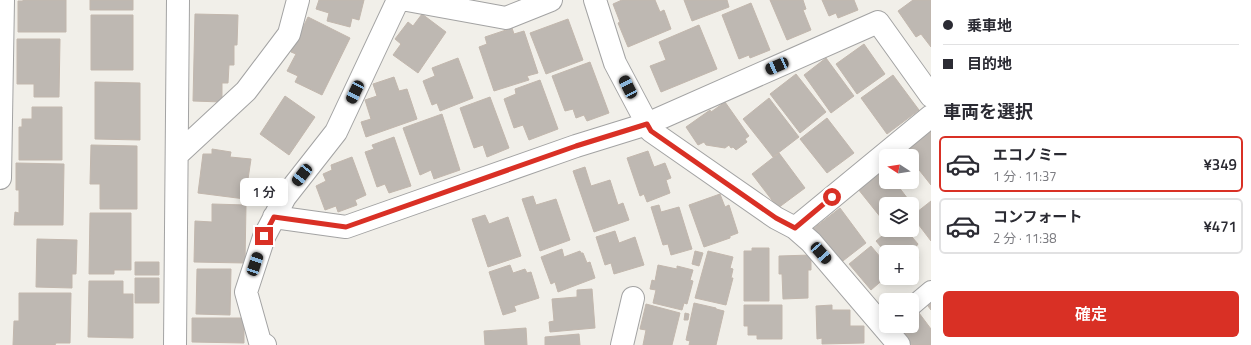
<!DOCTYPE html>
<html lang="ja">
<meta charset="utf-8">
<style>
:root{--surface:#fff;--page:#f7f7f7;--text:#2b2b33;--muted:#7c7c81;--line:#e1e1e2;--accent:#d93025}
body{margin:0;font-family:"Titillium Web","Noto Sans JP",sans-serif;background:var(--page);color:var(--text);height:100vh;display:flex;flex-direction:column;font-size:15px;white-space:nowrap}
*{box-sizing:border-box;margin:0}
p{font-size:13px;color:var(--muted)}
.icon{flex:none;width:22px;height:22px;fill:none;stroke:currentColor;stroke-width:2;stroke-linecap:round;stroke-linejoin:round}
.map{position:relative;flex:1;overflow:hidden}
.side{display:flex;flex-direction:column;background:var(--surface);width:320px}
.side>*{flex:none}
.top-card{display:grid;align-content:center;height:88px;padding:0 12px;background:var(--surface)}
.needle{width:26px;rotate:282deg}
.controls{position:absolute;left:879px;top:149px;display:grid;gap:8px}
.controls a{display:grid;place-items:center;width:40px;height:40px;border-radius:6px;background:var(--surface);box-shadow:0 2px 10px #0003;font-size:20px}
.end{position:absolute;width:18px;height:18px;margin:-9px;border:5px solid #d93025;background:#fff;box-shadow:0 0 0 2px #fff}
.from{border-radius:50%}
.bubble{position:absolute;height:28px;border-radius:6px;background:var(--surface);box-shadow:0 2px 10px #0003;font-size:13px;font-weight:600;line-height:28px;text-align:center}
.car{position:absolute;width:12px;height:24px;margin:-12px -6px;border-radius:5px;box-shadow:0 0 3px 1px #0007;background:linear-gradient(#222 24%,#8ab4d8 0 40%,#222 0 76%,#8ab4d8 0 86%,#222 0)}
.top-card b{display:flex;align-items:center;gap:14px;height:38px;font-size:15px}
.top-card b+b{border-top:1px solid var(--line)}
.top-card i{width:10px;height:10px;background:var(--text)}
ul{padding:0;list-style:none}
li{display:flex;align-items:center;gap:12px;height:56px;margin:0 8px 6px;padding:0 4px;border:2px solid var(--line);border-radius:6px}
li div{flex:1}
li b{display:block;font-size:15px}
li em{font-style:normal;font-weight:600}
li.selected{border-color:var(--accent)}
li>.icon{width:36px;height:36px;stroke-width:1.5}
h2{padding:0 12px;font-size:18px;line-height:48px}
.button{display:flex;gap:8px;margin-top:auto;padding:8px 12px}
.button a{flex:1;height:46px;border-radius:6px;background:var(--accent);color:#fff;font-size:16px;font-weight:600;line-height:46px;text-align:center}
main{display:flex;flex:1;min-height:0}
.map>svg:first-child{display:block}
.building{fill:#beb8b2;stroke:#c2b7ad}
.lines{fill:none;stroke-linecap:round;stroke-linejoin:round}
.lane-casing{stroke:#a3a3a3;stroke-width:20}
.street-casing{stroke:#a3a3a3;stroke-width:24}
.lane{stroke:#fff;stroke-width:18}
.street{stroke:#fff;stroke-width:22}
.route{stroke:#d93025;stroke-width:5}
</style>
<main>
<div class="map">
<svg width="931" height="345" viewBox="0 0 931 345">
<rect width="100%" height="100%" fill="#f1efe9"/>
<path class="building" d="M 23,0 L 66,0 L 66,32 L 18,32 L 18,1 L 23,1 Z
M 90,0 L 133,0 L 133,10 L 90,10 Z
M 319,0 L 364,0 L 359,20 L 352,18 L 350,27 L 327,21 L 329,13 L 316,9 Z
M 622,0 L 655,0 L 660,12 L 664,10 L 671,29 L 628,47 L 618,23 L 620,22 L 613,4 Z
M 684,0 L 727,0 L 729,7 L 692,21 Z
M 770,0 L 803,0 L 806,9 L 803,10 L 811,30 L 787,40 Z
M 822,0 L 854,0 L 858,10 L 838,18 L 836,13 L 829,16 Z
M 913,0 L 931,0 L 931,47 L 921,34 L 916,37 L 898,11 Z
M 751,3 L 770,50 L 750,58 L 749,55 L 739,59 L 722,15 Z
M 195,14 L 238,15 L 237,45 L 234,45 L 234,65 L 229,65 L 228,83 L 222,83 L 222,102 L 193,101 Z
M 422,14 L 446,32 L 418,73 L 393,55 L 401,44 L 395,39 L 408,22 L 413,26 Z
M 91,15 L 133,15 L 133,70 L 91,70 Z
M 308,17 L 350,38 L 322,95 L 295,82 L 298,76 L 287,71 L 296,54 L 291,52 Z
M 568,19 L 583,60 L 546,74 L 530,33 Z
M 699,25 L 717,69 L 661,92 L 650,66 L 666,60 L 659,42 Z
M 512,28 L 514,34 L 524,31 L 538,73 L 527,76 L 529,80 L 494,91 L 479,47 L 487,44 L 485,37 Z
M 17,39 L 60,39 L 59,97 L 34,97 L 34,84 L 17,84 Z
M 864,44 L 885,74 L 857,94 L 836,64 Z
M 458,58 L 473,98 L 440,111 L 437,103 L 432,105 L 423,81 L 435,76 L 432,68 Z
M 826,58 L 854,96 L 831,113 L 804,75 Z
M 590,62 L 609,113 L 587,121 L 584,115 L 576,118 L 573,109 L 565,111 L 552,76 Z
M 796,74 L 826,112 L 800,133 L 770,94 Z
M 893,75 L 919,110 L 887,134 L 861,98 Z
M 394,77 L 399,91 L 407,89 L 417,119 L 366,137 L 361,122 L 371,119 L 365,100 L 377,96 L 373,84 Z
M 540,80 L 558,129 L 529,140 L 523,125 L 514,128 L 504,99 L 516,94 L 515,89 Z
M 95,82 L 140,83 L 140,140 L 95,139 Z
M 285,96 L 315,117 L 289,155 L 260,134 Z
M 490,97 L 509,148 L 487,157 L 483,145 L 474,148 L 460,108 Z
M 769,98 L 799,137 L 773,157 L 743,119 Z
M 725,102 L 749,136 L 745,139 L 747,142 L 736,150 L 733,147 L 731,148 L 729,145 L 725,148 L 706,145 L 704,142 L 698,145 L 686,127 L 710,110 L 711,112 Z
M 32,107 L 62,107 L 62,160 L 19,160 L 19,127 L 22,127 L 22,119 L 32,119 Z
M 442,114 L 460,170 L 434,179 L 431,170 L 420,175 L 403,128 Z
M 827,118 L 854,153 L 827,173 L 800,139 Z
M 931,130 L 931,185 L 912,161 L 912,156 L 908,156 L 904,151 Z
M 394,137 L 411,186 L 389,193 L 385,184 L 377,187 L 365,152 L 374,149 L 372,145 Z
M 91,145 L 137,146 L 137,209 L 100,209 L 100,184 L 90,184 Z
M 212,149 L 231,152 L 230,157 L 251,159 L 245,199 L 198,193 L 203,154 L 212,154 Z
M 648,151 L 654,167 L 665,163 L 671,178 L 666,180 L 670,193 L 647,202 L 644,194 L 640,196 L 627,158 Z
M 779,153 L 805,188 L 778,208 L 752,174 Z
M 352,157 L 366,195 L 355,200 L 357,205 L 338,212 L 336,206 L 325,210 L 316,186 L 326,181 L 323,174 L 332,170 L 331,165 Z
M 16,163 L 64,164 L 63,225 L 14,225 L 15,212 L 19,213 L 19,190 L 16,190 Z
M 585,167 L 591,186 L 610,180 L 618,205 L 623,203 L 629,220 L 594,232 L 573,171 Z
M 884,168 L 886,170 L 886,182 L 895,182 L 914,207 L 912,208 L 912,204 L 886,204 L 886,224 L 858,189 Z
M 720,194 L 725,207 L 729,205 L 738,233 L 730,236 L 730,238 L 704,247 L 689,205 Z
M 533,196 L 536,205 L 556,199 L 570,240 L 540,251 L 522,199 Z
M 931,201 L 931,241 L 912,216 Z
M 212,204 L 246,205 L 245,263 L 194,262 L 195,221 L 212,222 Z
M 659,205 L 661,212 L 679,207 L 692,249 L 671,255 L 668,244 L 663,245 L 651,207 Z
M 840,208 L 866,243 L 839,264 L 813,229 Z
M 90,213 L 131,213 L 131,270 L 114,270 L 114,274 L 89,274 Z
M 485,215 L 489,224 L 508,217 L 521,256 L 488,267 L 472,219 Z
M 889,230 L 906,230 L 918,244 L 913,251 L 919,258 L 912,264 L 912,252 L 886,252 L 886,253 L 876,241 Z
M 615,231 L 619,243 L 635,237 L 644,265 L 614,274 L 611,263 L 605,265 L 596,237 Z
M 37,239 L 77,240 L 76,274 L 72,274 L 72,288 L 36,287 Z
M 871,246 L 886,264 L 886,277 L 871,290 L 849,264 Z
M 752,248 L 769,248 L 769,301 L 744,301 L 744,251 L 752,251 Z
M 562,249 L 564,257 L 580,251 L 581,253 L 583,253 L 587,263 L 590,262 L 595,278 L 558,292 L 555,282 L 551,284 L 541,257 Z
M 695,251 L 703,253 L 699,266 L 692,264 Z
M 708,251 L 733,257 L 730,268 L 733,269 L 731,278 L 733,278 L 726,305 L 695,298 Z
M 811,255 L 811,270 L 808,270 L 808,298 L 783,299 L 782,274 L 779,274 L 779,256 Z
M 135,262 L 159,262 L 159,275 L 135,275 Z
M 510,265 L 513,273 L 525,269 L 527,273 L 531,272 L 539,298 L 514,306 L 516,311 L 503,315 L 489,272 Z
M 658,265 L 677,269 L 677,266 L 693,270 L 690,280 L 693,281 L 687,304 L 684,303 L 682,310 L 653,303 L 656,290 L 650,289 L 652,280 L 655,281 Z
M 197,269 L 231,269 L 230,315 L 196,314 Z
M 135,278 L 159,278 L 159,303 L 135,303 Z
M 89,281 L 123,281 L 123,294 L 133,294 L 133,338 L 88,337 Z
M 592,289 L 595,328 L 550,332 L 549,322 L 554,321 L 552,299 L 577,297 L 577,290 Z
M 19,293 L 71,293 L 70,343 L 56,343 L 55,345 L 13,345 L 14,321 L 19,321 Z
M 931,298 L 931,310 L 925,302 Z
M 694,303 L 716,308 L 716,309 L 724,311 L 716,345 L 689,345 L 690,341 L 686,340 Z
M 646,304 L 680,313 L 672,345 L 643,345 L 646,330 L 640,329 Z
M 744,305 L 782,305 L 782,339 L 757,339 L 757,335 L 748,335 L 748,326 L 744,326 Z
M 832,305 L 832,310 L 850,310 L 850,326 L 864,326 L 864,343 L 822,344 L 822,338 L 817,339 L 816,306 Z
M 685,313 L 689,314 L 688,320 L 684,320 Z
M 919,313 L 931,329 L 931,345 L 912,345 L 899,329 L 902,326 L 912,326 L 912,318 Z
M 192,318 L 244,318 L 244,343 L 192,342 Z
M 526,328 L 527,345 L 485,345 L 484,331 Z
M 579,334 L 580,345 L 545,345 L 545,337 Z"/>
<g class="lines">
<defs>
<path id="lane" d="M 912,306 L 931,290"/>
<path id="street" d="M 407,0 L 506,18 L 551,0
M 595,0 L 615,63 L 651,131 L 776,218 L 795,228 L 811,242 L 899,345
M 177,155 L 246,91 L 289,34 L 298,0
M 0,178 L 3,0
M 274,217 L 346,227 L 576,146 L 647,124 L 878,22 L 931,96
M 795,228 L 931,116
M 175,345 L 178,0
M 265,345 L 260,342 L 246,292 L 264,237 L 285,197 L 336,132 L 398,0
M 622,345 L 633,298"/>
</defs>
<use href="#lane" class="lane-casing"/>
<use href="#street" class="street-casing"/>
<use href="#lane" class="lane"/>
<use href="#street" class="street"/>
</g>
<g class="lines">
<path class="route" d="M 264,236 L 274,217 L 346,227 L 576,146 L 647,124 L 651,131 L 776,218 L 795,228 L 832,197"/>
</g>
</svg>
<div class="controls">
<a><svg class="needle" viewBox="-14 -14 28 28"><path d="M0-13l5 13h-10z" fill="#e53935"/><path d="M0 13l5-13h-10z" fill="#7c7c81"/></svg></a>
<a><svg class="icon" aria-label="layers" viewBox="0 0 24 24"><path d="M12 4l9 5-9 5-9-5zM3 14l9 5 9-5"/></svg></a>
<a>+</a>
<a>−</a>
</div>
<i class="end from" style="left:832px;top:197px"></i>
<i class="end" style="left:264px;top:236px"></i>
<div class="bubble" style="left:240px;top:178px;width:48px">1 分</div>
<i class="car" style="left:777px;top:66px;rotate:246deg"></i>
<i class="car" style="left:628px;top:87px;rotate:333deg"></i>
<i class="car" style="left:355px;top:92px;rotate:206deg"></i>
<i class="car" style="left:302px;top:175px;rotate:218deg"></i>
<i class="car" style="left:821px;top:253px;rotate:139deg"></i>
<i class="car" style="left:255px;top:264px;rotate:18deg"></i>
</div>
<section class="side">
<div class="top-card">
<b><i class="from"></i>乗車地</b>
<b><i></i>目的地</b>
</div>
<h2>車両を選択</h2>
<ul>
<li class="selected"><svg class="icon" aria-label="car" viewBox="0 0 24 24"><path d="M5 17H2v-5l4-1 3-4h7l3 4 3 1v5h-3M9 17h6M6 11h13"/><circle cx="7" cy="17" r="2"/><circle cx="17" cy="17" r="2"/></svg><div><b>エコノミー</b><p>1 分 · 11:37</p></div><em>¥349</em></li>
<li><svg class="icon" aria-label="car" viewBox="0 0 24 24"><path d="M5 17H2v-5l4-1 3-4h7l3 4 3 1v5h-3M9 17h6M6 11h13"/><circle cx="7" cy="17" r="2"/><circle cx="17" cy="17" r="2"/></svg><div><b>コンフォート</b><p>2 分 · 11:38</p></div><em>¥471</em></li>
</ul>
<div class="button"><a>確定</a></div>
</section>
</main>
